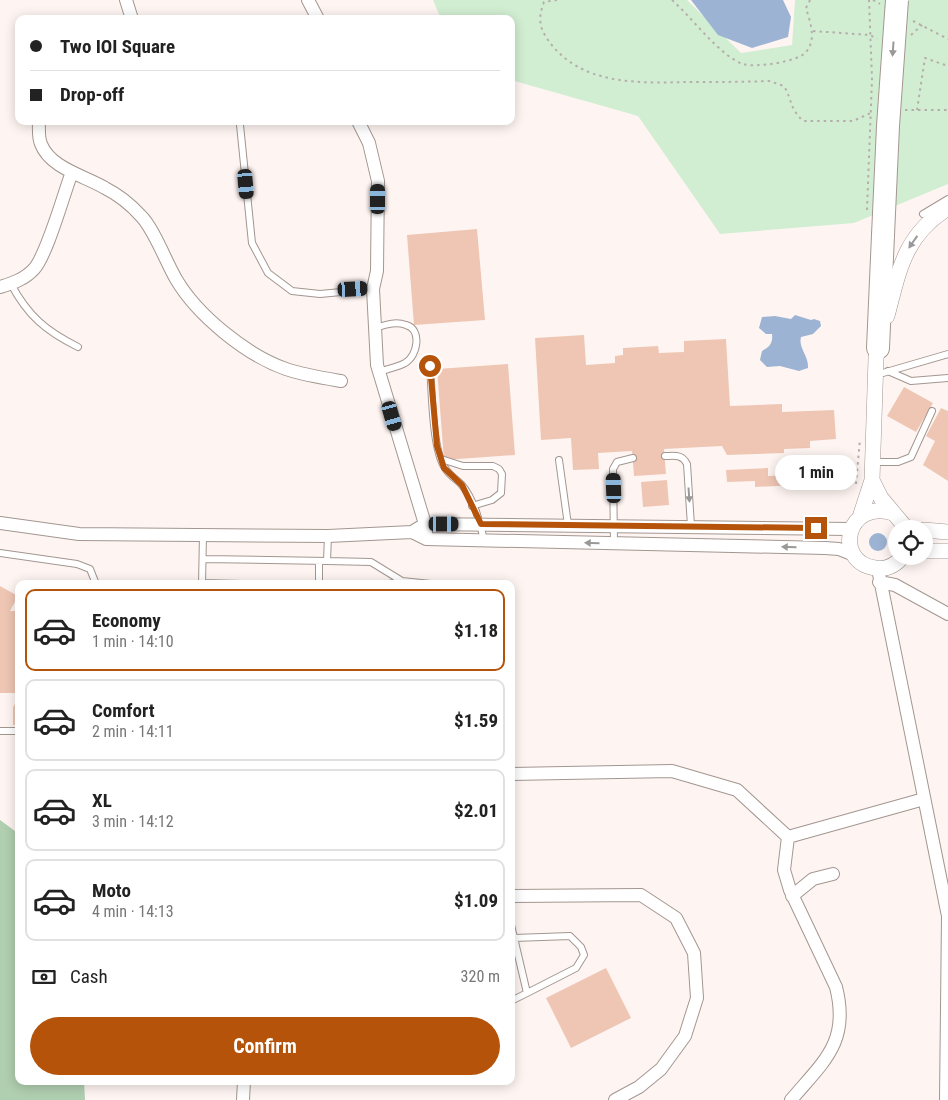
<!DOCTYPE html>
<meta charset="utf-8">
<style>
:root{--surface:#fff;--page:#f2f2f2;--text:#222;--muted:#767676;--line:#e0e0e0;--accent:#b45309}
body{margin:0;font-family:"Roboto Condensed",sans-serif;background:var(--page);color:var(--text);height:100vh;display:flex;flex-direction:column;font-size:19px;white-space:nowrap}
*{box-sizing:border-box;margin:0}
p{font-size:16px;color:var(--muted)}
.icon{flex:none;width:28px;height:28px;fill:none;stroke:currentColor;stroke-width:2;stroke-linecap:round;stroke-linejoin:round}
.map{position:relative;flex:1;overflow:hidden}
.sheet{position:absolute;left:15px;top:580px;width:500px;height:505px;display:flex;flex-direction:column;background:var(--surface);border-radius:10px;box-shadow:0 2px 12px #0003}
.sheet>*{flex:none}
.hud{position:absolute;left:15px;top:15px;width:500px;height:110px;border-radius:10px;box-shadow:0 2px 12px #0003;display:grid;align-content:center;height:110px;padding:0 15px;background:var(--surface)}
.buttons{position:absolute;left:888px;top:520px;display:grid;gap:10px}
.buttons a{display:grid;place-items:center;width:45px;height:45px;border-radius:50%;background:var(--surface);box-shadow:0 2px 12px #0003;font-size:25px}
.end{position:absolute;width:22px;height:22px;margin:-11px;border:6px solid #b45309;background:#fff;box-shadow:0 0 0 2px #fff}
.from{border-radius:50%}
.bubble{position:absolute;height:35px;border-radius:18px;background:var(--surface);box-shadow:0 2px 12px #0003;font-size:16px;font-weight:700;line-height:35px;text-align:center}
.car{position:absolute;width:15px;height:30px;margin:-15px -8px;border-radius:6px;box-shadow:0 0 4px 1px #0007;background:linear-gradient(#222 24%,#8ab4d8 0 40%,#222 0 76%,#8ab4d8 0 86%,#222 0)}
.hud b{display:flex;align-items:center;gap:18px;height:48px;font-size:19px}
.hud b+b{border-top:1px solid var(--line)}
.hud i{width:12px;height:12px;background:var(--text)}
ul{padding:9px 0 0;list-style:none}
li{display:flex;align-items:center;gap:15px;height:82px;margin:0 10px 8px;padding:0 5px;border:2px solid var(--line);border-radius:10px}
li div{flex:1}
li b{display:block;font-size:19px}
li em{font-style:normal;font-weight:700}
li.active{border-color:var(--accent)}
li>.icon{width:45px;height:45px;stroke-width:1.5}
.pay{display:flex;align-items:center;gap:12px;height:55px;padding:0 15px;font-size:19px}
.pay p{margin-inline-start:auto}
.action{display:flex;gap:10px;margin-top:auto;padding:10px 15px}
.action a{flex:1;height:58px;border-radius:30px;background:var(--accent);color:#fff;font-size:20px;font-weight:700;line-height:58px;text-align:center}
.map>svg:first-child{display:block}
.green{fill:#d2eed2}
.forest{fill:#b0ceb0}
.water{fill:#9db3d4}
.building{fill:#efc6b4}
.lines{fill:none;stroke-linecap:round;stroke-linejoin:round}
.service-casing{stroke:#a39690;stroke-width:8}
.minor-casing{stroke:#a39690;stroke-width:14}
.tertiary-casing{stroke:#a39690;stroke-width:16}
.motorway-casing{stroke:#a39690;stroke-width:24}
.path{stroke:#b6aeac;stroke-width:2;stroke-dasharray:2.5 4;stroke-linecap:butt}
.service{stroke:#fff;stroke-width:6}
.minor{stroke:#fff;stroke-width:12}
.tertiary{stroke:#fff;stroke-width:15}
.motorway{stroke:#fff;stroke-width:22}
.motorway-bridge-casing{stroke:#a39690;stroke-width:24;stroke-linecap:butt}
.motorway-bridge{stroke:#fff;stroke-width:22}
.oneway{fill:#9b9998}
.route{stroke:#b45309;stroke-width:6}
</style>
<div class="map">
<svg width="948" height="1100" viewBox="0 0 948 1100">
<rect width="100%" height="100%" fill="#fef5f2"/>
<path class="green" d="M 433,0 L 687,0 L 741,53 L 792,45 L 795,0 L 948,0 L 948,184 L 854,223 L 720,234 L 638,116 L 511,80 L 511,19 L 441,19 Z"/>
<path class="forest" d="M 0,820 L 19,834 L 19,1081 L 84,1081 L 85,1100 L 0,1100 Z"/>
<path class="water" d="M 691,0 L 783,0 L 791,17 L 788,37 L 752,48 L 718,35 Z
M 795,315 L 811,320 L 814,319 L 820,321 L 821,326 L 813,334 L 801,337 C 798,348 809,356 808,368 L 799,371 L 780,366 L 767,367 L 760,360 L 762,351 C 770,347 773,343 772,334 L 766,334 L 759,328 L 762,317 L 775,316 L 791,319 Z
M869 542a9 9 0 1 1 18 0a9 9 0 1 1-18 0Z"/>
<path class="building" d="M 477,229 L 485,320 L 414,325 L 407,235 Z
M 584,335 L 586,365 L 615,363 L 615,356 L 623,355 L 623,348 L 658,346 L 659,353 L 684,352 L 684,341 L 726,339 L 730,406 L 782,404 L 782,412 L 834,410 L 836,439 L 810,441 L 810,448 L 784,449 L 784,453 L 727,455 L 722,446 L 664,449 L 666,474 L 634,476 L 632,451 L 598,453 L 599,469 L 573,470 L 571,438 L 541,440 L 535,338 Z
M 508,364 L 515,455 L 444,460 L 437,369 Z
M 904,387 L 933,403 L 916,432 L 887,416 Z
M 941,408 L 948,411 L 948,481 L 923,465 L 935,441 L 926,436 Z
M 814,466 L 815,484 L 755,487 L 755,481 L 727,482 L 726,470 L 768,468 L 768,476 L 789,475 L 789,467 Z
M 667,480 L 669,505 L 643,507 L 641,482 Z
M 0,586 L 18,596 L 10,611 L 19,611 L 19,693 L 0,693 Z
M 19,698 L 19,725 L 13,725 L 13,707 Z
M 606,968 L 631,1018 L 571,1048 L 546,998 Z"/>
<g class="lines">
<defs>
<path id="service" d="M 240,125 L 252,243 L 268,273 L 292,291 L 320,294 L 373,289
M 923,214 L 948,199
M 11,284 C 28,316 46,331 78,347
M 375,328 C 385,325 395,321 406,325 C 422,329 418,356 405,363 C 398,367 387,369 379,372
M 430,366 C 432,391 432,449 445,468 C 449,475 456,479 461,484 C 473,497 481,524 484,541
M 888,371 L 911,381 L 948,378
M 876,375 L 948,354
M 665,456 C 675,456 682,454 687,464 L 691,526
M 441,459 L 463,466 L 493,466 L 499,469 L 502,474 L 501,493 L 492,500 L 472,506
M 559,460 L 568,525
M 873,462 L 898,462 L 911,457 L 932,411
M 614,543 L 613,469 L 617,462 L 633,458
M 0,553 L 77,564 L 90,569 L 96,584
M 203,559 L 327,561 L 328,536
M 327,561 L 371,562 L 402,581
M 202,583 L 242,584
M 202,584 L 203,535
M 319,584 L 319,561
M 389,584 L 402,581 L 431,584
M 0,731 L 19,731
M 511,925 L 527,993 L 511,1001
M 514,938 L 570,936 L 581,947 L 584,955 L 576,968 L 527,993"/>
<path id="minor" d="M 126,0 L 132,19
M 308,0 L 318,19
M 39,121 C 39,128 38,137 41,144 C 50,168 85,176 105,188 C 119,195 131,205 141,216 C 154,229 166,262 176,279 C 197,315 246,355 286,369 C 304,375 323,378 341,381
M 358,121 L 369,143 L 378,181 L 377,271 L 373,289 L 377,365 L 425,524 L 426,532
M 0,287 C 13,283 25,279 34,269 C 47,255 64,193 72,172
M 0,523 L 79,534 L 328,536 L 412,532 L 425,524 L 851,529
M 412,532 L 426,539 L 825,548 L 839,549 L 854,555
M 878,569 L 948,916 L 946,1100
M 879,582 L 895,585 L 948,614
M 511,774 L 672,771 L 737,790 L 788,837
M 788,837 L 784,870 L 790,890 L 836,987 C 850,1042 824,1061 791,1100
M 788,837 L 924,799
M 511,896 L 641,895 L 676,918 L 694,953 L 697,998 L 685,1036 L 661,1069 L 639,1087 L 615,1100
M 792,896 L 813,879 L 833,874
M 243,1100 L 244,1081"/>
<path id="tertiary" d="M 887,316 C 899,271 904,235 948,208
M 872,480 L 881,498 L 907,529
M 893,513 C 846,498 833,562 875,568 C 887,570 896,565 903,556
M 860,517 L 872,480 L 876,358 L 880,338
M 924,530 L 948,532
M 924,551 L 948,551"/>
<path id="motorway" d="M 878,348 L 883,235"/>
</defs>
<use href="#service" class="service-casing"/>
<use href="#minor" class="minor-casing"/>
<use href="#tertiary" class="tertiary-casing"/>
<use href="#motorway" class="motorway-casing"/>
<path class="path" d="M 557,0 L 544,2 C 537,20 540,30 551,44 C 584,86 641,83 689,82 C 716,82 742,82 769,81 L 784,86 C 793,102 789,107 803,121 L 853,121 L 873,112
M 672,0 C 692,18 708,41 730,57 C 733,59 739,63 743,64 C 755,68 798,62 806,52 C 817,39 810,22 806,8 L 810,0
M 873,0 L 880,4
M 913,21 L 948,39
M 813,31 L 870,35 L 877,39
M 911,35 L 922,25
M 905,110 L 948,110
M 917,110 L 925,58 L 948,66
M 867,210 L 872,79 L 869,0
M 856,484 L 860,439"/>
<use href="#service" class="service"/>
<use href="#minor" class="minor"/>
<use href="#tertiary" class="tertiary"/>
<use href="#motorway" class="motorway"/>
<defs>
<path id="motorway-bridge" d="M 883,235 L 888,126 L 897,0"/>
</defs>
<use href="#motorway-bridge" class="motorway-bridge-casing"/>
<use href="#motorway-bridge" class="motorway-bridge"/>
</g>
<defs><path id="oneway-solid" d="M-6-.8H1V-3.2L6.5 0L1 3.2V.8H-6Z" transform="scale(1.25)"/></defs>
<g class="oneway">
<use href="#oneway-solid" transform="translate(893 49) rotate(94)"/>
<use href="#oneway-solid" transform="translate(913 242) rotate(125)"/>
<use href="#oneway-solid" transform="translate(689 495) rotate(86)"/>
<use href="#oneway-solid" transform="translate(592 543) rotate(-179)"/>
<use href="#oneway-solid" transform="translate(789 547) rotate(-178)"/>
</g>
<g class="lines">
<path class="route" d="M 430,366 L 437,446 L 444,468 L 462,485 L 481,524 L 816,528"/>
</g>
</svg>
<div class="buttons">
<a><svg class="icon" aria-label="locate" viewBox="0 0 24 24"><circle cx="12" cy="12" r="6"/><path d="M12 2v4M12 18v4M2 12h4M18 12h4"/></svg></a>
</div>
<i class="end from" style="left:430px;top:366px"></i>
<i class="end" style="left:816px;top:528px"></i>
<div class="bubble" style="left:775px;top:455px;width:82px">1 min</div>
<i class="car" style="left:246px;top:184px;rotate:175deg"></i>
<i class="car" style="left:378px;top:199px;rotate:0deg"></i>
<i class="car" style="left:353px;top:289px;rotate:87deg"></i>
<i class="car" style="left:392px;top:416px;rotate:164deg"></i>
<i class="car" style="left:614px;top:488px;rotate:358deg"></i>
<i class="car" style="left:444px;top:524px;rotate:90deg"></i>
<div class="hud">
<b><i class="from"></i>Two IOI Square</b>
<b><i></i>Drop-off</b>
</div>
<section class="sheet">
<ul>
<li class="active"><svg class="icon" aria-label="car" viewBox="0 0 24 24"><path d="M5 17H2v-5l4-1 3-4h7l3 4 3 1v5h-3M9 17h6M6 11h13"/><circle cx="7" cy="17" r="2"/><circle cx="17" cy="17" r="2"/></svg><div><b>Economy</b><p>1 min · 14:10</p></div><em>$1.18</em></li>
<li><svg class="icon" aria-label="car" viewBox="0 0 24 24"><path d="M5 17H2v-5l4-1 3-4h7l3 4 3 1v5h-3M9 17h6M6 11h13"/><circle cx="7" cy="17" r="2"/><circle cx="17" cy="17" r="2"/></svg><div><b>Comfort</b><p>2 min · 14:11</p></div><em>$1.59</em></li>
<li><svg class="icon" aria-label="car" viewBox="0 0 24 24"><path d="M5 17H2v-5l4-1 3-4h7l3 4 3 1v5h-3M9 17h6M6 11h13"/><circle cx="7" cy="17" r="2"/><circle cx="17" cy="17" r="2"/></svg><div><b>XL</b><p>3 min · 14:12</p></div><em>$2.01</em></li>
<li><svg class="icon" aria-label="car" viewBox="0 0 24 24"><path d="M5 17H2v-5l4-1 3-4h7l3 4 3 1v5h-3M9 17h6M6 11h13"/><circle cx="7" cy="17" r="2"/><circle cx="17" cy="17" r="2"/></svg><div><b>Moto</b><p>4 min · 14:13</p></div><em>$1.09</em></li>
</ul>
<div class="pay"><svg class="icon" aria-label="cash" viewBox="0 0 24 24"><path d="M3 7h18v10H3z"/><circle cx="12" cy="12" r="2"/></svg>Cash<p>320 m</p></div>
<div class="action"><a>Confirm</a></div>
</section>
</div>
